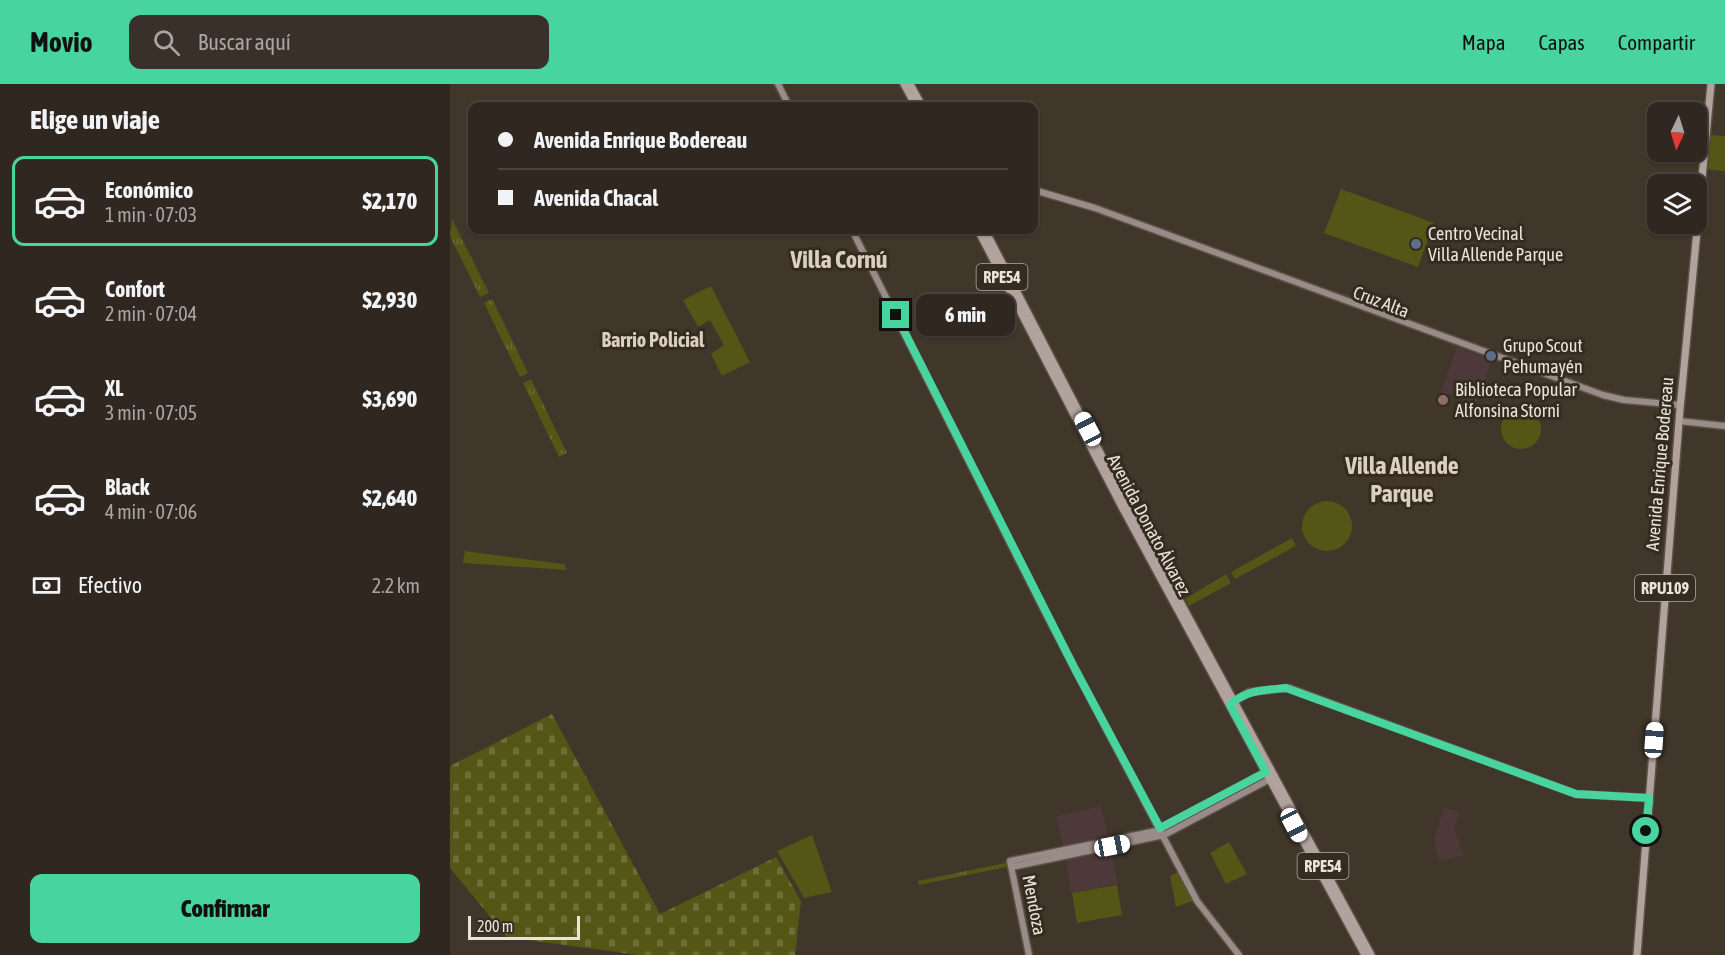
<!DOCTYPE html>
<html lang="es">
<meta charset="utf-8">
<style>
:root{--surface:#302820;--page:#383029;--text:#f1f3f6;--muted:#a8a6a5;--line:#4b443e;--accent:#47d49e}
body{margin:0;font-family:"Asap Condensed",sans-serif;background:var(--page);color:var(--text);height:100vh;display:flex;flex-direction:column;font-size:22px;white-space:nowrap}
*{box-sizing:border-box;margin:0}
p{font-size:20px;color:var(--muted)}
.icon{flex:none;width:33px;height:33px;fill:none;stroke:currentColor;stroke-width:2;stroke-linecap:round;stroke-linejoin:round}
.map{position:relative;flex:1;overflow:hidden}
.drawer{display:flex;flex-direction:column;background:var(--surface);width:450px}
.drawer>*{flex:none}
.top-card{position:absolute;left:18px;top:18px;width:570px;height:132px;border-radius:12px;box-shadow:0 2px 4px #0004,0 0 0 2px var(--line);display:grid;align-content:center;height:132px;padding:0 30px;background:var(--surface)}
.needle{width:39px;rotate:184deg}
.buttons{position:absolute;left:1197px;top:18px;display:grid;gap:12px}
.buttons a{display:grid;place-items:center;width:60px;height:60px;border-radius:12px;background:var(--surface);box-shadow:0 2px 4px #0004,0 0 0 2px var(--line);font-size:30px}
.scale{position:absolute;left:18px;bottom:15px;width:112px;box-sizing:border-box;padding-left:6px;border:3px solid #e9e3dc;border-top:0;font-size:16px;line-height:21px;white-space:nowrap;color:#e9e3dc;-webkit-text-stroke:4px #352c20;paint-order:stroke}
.end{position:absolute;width:27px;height:27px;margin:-14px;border:8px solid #47d49e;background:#111;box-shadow:0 0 0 3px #111}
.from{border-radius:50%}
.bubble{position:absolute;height:42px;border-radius:12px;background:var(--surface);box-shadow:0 2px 4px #0004,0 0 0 2px var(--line);font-size:20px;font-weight:800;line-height:42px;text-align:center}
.car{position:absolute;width:18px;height:36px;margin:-18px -9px;border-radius:8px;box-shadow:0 0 4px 2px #0007;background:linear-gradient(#fff 24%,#345 0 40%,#fff 0 76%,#345 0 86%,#fff 0)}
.top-card b{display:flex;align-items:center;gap:21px;height:57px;font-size:22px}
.top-card b+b{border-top:2px solid var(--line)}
.top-card i{width:15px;height:15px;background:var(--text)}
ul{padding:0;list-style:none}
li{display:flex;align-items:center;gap:18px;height:90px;margin:0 12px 9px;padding:0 18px;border:3px solid transparent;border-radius:12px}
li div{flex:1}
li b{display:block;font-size:22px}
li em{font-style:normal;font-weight:800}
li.on{border-color:var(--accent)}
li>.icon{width:54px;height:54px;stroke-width:1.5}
h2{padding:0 30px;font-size:27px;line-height:72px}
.pay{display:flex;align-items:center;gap:15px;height:66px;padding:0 30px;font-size:22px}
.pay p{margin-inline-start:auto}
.primary-button{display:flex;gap:12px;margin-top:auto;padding:12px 30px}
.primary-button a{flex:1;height:69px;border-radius:12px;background:var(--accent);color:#111;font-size:24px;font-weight:800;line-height:69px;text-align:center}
header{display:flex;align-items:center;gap:36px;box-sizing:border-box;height:84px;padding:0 30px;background:var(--accent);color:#111}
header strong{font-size:28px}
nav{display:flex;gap:33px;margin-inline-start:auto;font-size:21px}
.search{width:420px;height:54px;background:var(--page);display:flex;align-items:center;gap:15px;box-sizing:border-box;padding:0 21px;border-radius:12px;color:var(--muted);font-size:22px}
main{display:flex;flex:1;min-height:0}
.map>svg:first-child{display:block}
.education{fill:#4e393a}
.grass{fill:url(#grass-tufts)}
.cemetery{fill:url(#cemetery-stones)}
.park{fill:#535615}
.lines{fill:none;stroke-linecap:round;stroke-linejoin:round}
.secondary-casing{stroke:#5b5246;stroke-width:9}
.primary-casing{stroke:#5b5246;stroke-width:10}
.secondary{stroke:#988b88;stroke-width:6}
.primary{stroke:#b2a29e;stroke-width:7}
.route{stroke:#47d49e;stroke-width:8}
.service-dot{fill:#5c6f8a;stroke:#352c20;stroke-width:2}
.education-dot{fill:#8d6e63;stroke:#352c20;stroke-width:2}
.labels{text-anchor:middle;stroke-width:6;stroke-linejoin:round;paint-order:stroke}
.shield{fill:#352c20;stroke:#b3aca4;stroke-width:1.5}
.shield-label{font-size:16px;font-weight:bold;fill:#e9e3dc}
.poi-label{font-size:18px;fill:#e9e3dc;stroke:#352c20;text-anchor:start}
.street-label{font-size:18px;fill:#e9e3dc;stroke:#352c20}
.neighbourhood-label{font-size:20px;font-weight:bold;fill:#dbcfc0;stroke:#352c20}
.district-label{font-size:24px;font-weight:bold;fill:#dbcfc0;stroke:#352c20}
</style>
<header>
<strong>Movio</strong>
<div class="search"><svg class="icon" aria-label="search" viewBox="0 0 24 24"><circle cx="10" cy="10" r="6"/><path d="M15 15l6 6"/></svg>Buscar aquí</div>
<nav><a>Mapa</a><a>Capas</a><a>Compartir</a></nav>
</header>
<main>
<section class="drawer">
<h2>Elige un viaje</h2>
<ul>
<li class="on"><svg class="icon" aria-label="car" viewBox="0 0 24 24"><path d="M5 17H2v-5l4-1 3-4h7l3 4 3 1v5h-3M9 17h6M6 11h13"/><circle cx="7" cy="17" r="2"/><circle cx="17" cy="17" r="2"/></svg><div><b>Económico</b><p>1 min · 07:03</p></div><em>$2,170</em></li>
<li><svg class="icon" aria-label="car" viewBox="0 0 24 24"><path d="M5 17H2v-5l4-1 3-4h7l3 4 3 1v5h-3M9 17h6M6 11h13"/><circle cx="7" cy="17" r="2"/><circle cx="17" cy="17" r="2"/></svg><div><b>Confort</b><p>2 min · 07:04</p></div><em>$2,930</em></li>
<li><svg class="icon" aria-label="car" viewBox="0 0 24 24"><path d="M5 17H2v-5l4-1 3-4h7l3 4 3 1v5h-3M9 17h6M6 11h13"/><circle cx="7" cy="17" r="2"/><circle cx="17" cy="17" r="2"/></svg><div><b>XL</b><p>3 min · 07:05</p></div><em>$3,690</em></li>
<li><svg class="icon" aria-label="car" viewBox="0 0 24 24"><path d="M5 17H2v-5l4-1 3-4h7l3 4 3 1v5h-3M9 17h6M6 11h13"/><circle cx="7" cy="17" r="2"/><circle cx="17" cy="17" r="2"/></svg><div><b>Black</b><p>4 min · 07:06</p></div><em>$2,640</em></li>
</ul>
<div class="pay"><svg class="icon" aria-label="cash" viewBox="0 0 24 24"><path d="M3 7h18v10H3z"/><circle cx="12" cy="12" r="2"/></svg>Efectivo<p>2.2 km</p></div>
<div class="primary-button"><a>Confirmar</a></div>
</section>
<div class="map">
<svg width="1275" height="871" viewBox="0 0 1275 871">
<defs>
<pattern id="grass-tufts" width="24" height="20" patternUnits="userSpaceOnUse" patternTransform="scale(1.5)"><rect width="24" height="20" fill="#535615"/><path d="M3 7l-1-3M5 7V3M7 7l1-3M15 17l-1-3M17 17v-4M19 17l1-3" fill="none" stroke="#6c6e36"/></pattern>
<pattern id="cemetery-stones" width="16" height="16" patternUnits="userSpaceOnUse" patternTransform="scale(1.5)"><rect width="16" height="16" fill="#535615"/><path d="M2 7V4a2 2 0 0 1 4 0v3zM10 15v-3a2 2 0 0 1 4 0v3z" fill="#6c6e36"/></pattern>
</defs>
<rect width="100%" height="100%" fill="#40362a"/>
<path class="education" d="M 1007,263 L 1042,276 L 1026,320 L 991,308 Z
M 651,722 L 659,756 L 614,765 L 606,732 Z
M 994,723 L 1010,729 L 1004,745 L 1014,771 L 989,778 L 984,755 Z
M 661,764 L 668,800 L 621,809 L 616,773 Z"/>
<path class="grass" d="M 2,135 L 39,209 L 30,213 L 0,152 Z
M 42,215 L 78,289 L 70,293 L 34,219 Z
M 81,295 L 117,369 L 109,373 L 73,299 Z
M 560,778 L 561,782 L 469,801 L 468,797 Z"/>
<path class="cemetery" d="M 102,630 L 210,830 L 326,773 L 351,817 L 345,871 L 188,871 L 57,853 L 0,784 L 0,682 Z"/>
<path class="park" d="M 1261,51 L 1275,52 L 1275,87 L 1260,86 L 1258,83 Z
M 891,105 L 984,139 L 968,183 L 874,149 Z
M 261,202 L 300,278 L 272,292 L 261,270 L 274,261 L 260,236 L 248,243 L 233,216 Z
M1051 345a20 20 0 1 1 40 0a20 20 0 1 1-40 0Z
M852 442a25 25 0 1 1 50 0a25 25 0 1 1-50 0Z
M 842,454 L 846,462 L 785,495 L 781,488 Z
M 15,467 L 114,480 L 117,486 L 13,479 Z
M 776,490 L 781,499 L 739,522 L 735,515 Z
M 362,751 L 382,808 L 354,814 L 327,767 Z
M 779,758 L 797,790 L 776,800 L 760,769 Z
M 730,787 L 745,816 L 726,823 L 720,792 Z
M 667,801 L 672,831 L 627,839 L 622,809 Z"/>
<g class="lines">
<defs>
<path id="secondary" d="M 328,0 L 339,22
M 584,106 L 645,124 L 1153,311 L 1174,316 L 1230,321
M 402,146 L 594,526 L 747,817 L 789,871
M 1229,337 L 1275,342
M 781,620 L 799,608 L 839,604 L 1126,710 L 1199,714
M 562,783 L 714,751 L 820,695 L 820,692
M 579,871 L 560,777 L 706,747 L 816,688 L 820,690"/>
<path id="primary" d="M 454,0 L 466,22
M 460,0 L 472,22
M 528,146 L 673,425 L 915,871
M 535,146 L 660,388 L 921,871
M 1187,871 L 1230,325 L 1261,0"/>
</defs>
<use href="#secondary" class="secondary-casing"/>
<use href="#primary" class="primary-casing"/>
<use href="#secondary" class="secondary"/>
<use href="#primary" class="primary"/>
</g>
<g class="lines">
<path class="route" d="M 446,231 L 625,585 L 710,744 L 816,688 L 780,621 C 795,606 815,606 836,604 L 1126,710 L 1199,714 L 1196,747"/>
</g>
<g class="service-dot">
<circle cx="966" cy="160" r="6"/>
<circle cx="1041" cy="272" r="6"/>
</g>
<circle class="education-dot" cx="993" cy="316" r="6"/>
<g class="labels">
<g class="shield">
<rect x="526.5" y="180" width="51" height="26" rx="4.5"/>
<rect x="1185" y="491" width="60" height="26" rx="4.5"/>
<rect x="847.5" y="769" width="51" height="26" rx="4.5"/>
</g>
<g class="shield-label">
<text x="552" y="199">RPE54</text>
<text x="1215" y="510">RPU109</text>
<text x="873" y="788">RPE54</text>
</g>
<g class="poi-label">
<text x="978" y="156">Centro Vecinal<tspan x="978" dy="21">Villa Allende Parque</tspan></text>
<text x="1053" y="268">Grupo Scout<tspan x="1053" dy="21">Pehumayén</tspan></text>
<text x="1005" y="312">Biblioteca Popular<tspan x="1005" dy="21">Alfonsina Storni</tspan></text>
</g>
<g class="street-label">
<text transform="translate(931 218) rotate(21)" y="6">Cruz Alta</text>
<text transform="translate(1210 380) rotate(-85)" y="6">Avenida Enrique Bodereau</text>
<text transform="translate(699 441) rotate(62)" y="6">Avenida Donato Álvarez</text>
<text transform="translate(584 821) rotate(79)" y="6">Mendoza</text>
</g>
<g class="neighbourhood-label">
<text x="203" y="263">Barrio Policial</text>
</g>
<g class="district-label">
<text x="389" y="184">Villa Cornú</text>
<text x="952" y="390">Villa Allende<tspan x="952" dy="28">Parque</tspan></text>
</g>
</g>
</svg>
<div class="buttons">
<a><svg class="needle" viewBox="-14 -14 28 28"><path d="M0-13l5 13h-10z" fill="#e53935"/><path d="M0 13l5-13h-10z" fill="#a8a6a5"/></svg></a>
<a><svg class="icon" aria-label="layers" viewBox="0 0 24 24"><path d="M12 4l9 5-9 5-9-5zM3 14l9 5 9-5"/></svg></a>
</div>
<div class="scale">200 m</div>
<i class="end from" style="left:1196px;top:747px"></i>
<i class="end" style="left:446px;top:231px"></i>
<div class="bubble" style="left:466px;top:210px;width:99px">6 min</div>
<i class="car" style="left:638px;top:345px;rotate:332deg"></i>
<i class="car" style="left:1204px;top:656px;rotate:4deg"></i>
<i class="car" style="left:844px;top:741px;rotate:152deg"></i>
<i class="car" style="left:662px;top:762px;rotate:79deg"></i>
<div class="top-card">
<b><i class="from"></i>Avenida Enrique Bodereau</b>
<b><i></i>Avenida Chacal</b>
</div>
</div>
</main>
